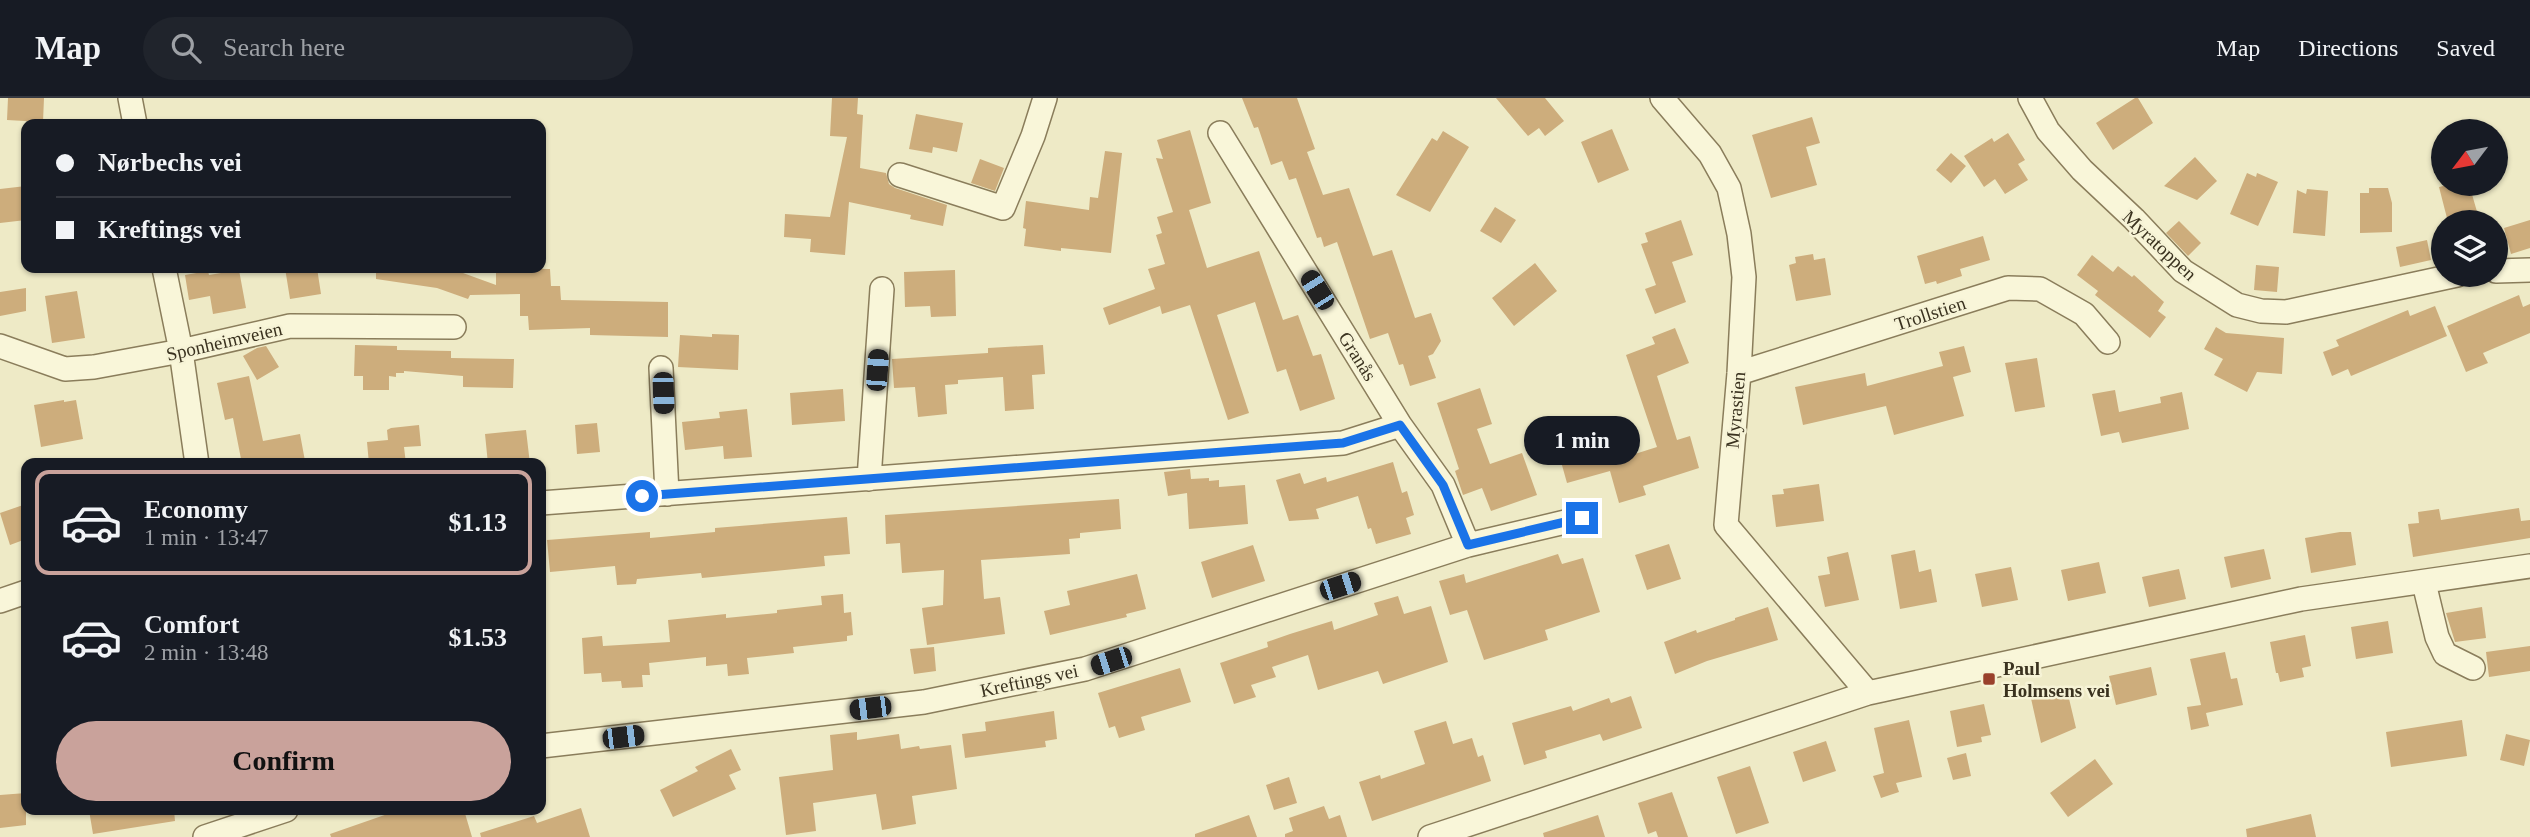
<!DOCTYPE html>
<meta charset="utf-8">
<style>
:root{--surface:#171b24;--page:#20242c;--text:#f1f3f6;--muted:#9ea1a6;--line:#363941;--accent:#c9a29b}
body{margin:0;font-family:"Times New Roman",serif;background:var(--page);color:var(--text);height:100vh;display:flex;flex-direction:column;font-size:26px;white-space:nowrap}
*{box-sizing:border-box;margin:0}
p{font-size:23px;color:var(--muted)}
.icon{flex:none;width:38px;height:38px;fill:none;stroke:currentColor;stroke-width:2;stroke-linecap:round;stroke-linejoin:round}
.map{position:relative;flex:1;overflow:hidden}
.side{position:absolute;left:21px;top:360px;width:525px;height:357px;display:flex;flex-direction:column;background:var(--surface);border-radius:14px;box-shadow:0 2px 5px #0004}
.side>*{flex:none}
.guide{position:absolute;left:21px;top:21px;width:525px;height:154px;border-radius:14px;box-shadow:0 2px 5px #0004;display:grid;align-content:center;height:154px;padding:0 35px;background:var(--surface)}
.needle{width:46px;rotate:238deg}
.controls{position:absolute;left:2431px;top:21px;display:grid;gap:14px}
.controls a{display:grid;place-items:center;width:77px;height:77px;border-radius:50%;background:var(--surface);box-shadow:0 2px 5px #0004;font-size:35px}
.end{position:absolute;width:32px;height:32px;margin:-16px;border:9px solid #1a73e8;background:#fff;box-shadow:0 0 0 4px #fff}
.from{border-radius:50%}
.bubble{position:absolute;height:49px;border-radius:24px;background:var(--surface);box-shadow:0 2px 5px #0004;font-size:23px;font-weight:700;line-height:49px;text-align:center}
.car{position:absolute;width:21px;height:42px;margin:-21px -10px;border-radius:9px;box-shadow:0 0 5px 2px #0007;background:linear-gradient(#222 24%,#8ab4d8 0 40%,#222 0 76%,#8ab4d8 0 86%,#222 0)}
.guide b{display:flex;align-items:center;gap:24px;height:66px;font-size:26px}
.guide b+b{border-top:2px solid var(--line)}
.guide i{width:18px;height:18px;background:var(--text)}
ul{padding:12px 0 0;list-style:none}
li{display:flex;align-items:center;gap:21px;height:105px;margin:0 14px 10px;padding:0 21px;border:4px solid transparent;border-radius:14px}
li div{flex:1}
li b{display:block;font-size:26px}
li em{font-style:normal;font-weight:700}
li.on{border-color:var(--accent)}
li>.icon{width:63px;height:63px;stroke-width:1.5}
.primary-button{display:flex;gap:14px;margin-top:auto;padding:14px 35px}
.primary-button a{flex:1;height:80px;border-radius:42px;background:var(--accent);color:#111;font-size:28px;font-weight:700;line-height:80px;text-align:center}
header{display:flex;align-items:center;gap:42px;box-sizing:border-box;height:98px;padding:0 35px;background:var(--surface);border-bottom:2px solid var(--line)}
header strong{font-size:33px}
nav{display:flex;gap:38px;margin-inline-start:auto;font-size:24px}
.search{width:490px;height:63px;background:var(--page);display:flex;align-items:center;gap:18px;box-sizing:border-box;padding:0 24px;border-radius:38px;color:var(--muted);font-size:26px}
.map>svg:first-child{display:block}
.building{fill:#cdad7c}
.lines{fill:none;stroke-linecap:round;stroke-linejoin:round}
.minor-casing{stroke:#8a7d5b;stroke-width:26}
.minor{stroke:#f9f6d9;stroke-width:23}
.route{stroke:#1a73e8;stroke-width:9}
.poi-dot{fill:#99402b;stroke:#f6f3d6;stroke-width:2.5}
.labels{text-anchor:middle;stroke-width:5;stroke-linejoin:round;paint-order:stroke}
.street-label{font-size:19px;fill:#3a321f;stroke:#f6f3d6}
.poi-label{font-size:19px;font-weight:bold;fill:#3a321f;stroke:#f6f3d6;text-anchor:start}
</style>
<header>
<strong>Map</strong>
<div class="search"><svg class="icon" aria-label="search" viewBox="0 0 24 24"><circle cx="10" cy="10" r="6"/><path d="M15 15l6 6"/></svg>Search here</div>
<nav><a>Map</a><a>Directions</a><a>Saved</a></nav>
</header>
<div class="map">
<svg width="2530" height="739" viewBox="0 0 2530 739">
<rect width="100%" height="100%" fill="#eeeac6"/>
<path class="building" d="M 8,0 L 44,0 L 43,24 L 7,22 Z
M 832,0 L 858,0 L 857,16 L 863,17 L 860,70 L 886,75 L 889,86 L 895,90 L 947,107 L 943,128 L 910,121 L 911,117 L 849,104 L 845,157 L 810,154 L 811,141 L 784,139 L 785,116 L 830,119 L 847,39 L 830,38 Z
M 1242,0 L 1297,0 L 1315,51 L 1307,54 L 1323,97 L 1349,90 L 1373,158 L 1392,152 L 1415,220 L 1431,215 L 1441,243 L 1433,256 L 1428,258 L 1436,280 L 1410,288 L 1403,266 L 1399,267 L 1388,235 L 1370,241 L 1337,144 L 1324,149 L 1321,139 L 1317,140 L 1296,80 L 1289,82 L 1282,63 L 1271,67 L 1258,29 L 1254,30 Z
M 1496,0 L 1545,0 L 1564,23 L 1545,38 L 1539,30 L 1528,38 Z
M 2135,0 L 2138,0 L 2153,25 L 2113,52 L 2096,25 Z
M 916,16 L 963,25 L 957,54 L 933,49 L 932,55 L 909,51 Z
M 1812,19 L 1820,45 L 1806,49 L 1817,87 L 1771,100 L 1752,37 Z
M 1612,31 L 1629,72 L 1598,85 L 1581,44 Z
M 1190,32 L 1211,105 L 1189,112 L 1207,170 L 1259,153 L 1283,222 L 1298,217 L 1313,258 L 1321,256 L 1335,301 L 1300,313 L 1286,271 L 1277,274 L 1255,204 L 1217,217 L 1249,315 L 1228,322 L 1190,207 L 1162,216 L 1160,208 L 1109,227 L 1103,210 L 1155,191 L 1148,171 L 1165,166 L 1156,137 L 1162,135 L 1157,119 L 1173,114 L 1156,60 L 1163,61 L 1157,42 Z
M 1443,33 L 1469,49 L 1430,114 L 1396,97 L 1432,40 L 1437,43 Z
M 2008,35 L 2025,62 L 2018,66 L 2028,82 L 2005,96 L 1995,81 L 1984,89 L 1964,58 L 1992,40 L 1994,44 Z
M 1105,53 L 1122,55 L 1111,155 L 1061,150 L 1061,153 L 1024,148 L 1026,131 L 1023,130 L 1026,103 L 1089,112 L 1090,99 L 1098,100 Z
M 1951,55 L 1966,68 L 1951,85 L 1936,72 Z
M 2195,59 L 2217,83 L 2197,102 L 2164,88 Z
M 980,61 L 1004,70 L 995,93 L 971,85 Z
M 2247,75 L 2256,79 L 2257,75 L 2278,84 L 2258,128 L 2230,116 Z
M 2452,86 L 2469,86 L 2480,124 L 2448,124 L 2439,89 Z
M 26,88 L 26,122 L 0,125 L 0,91 Z
M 2369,90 L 2388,90 L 2392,105 L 2392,134 L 2360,135 L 2360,95 L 2369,95 Z
M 2307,91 L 2328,93 L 2325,138 L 2293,135 L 2297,92 L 2306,96 Z
M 1495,109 L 1516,122 L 1501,145 L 1480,133 Z
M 1681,122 L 1693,157 L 1672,164 L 1686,204 L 1655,216 L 1645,191 L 1656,187 L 1641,146 L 1648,144 L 1645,135 Z
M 2530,122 L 2530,150 L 2511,156 L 2504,130 Z
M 2179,123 L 2201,145 L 2188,158 L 2166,135 Z
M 1983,138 L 1990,162 L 1960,171 L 1962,178 L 1937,186 L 1936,183 L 1925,186 L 1917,158 Z
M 2427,142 L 2431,162 L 2400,169 L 2396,149 Z
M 1813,156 L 1814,162 L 1825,160 L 1831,197 L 1796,203 L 1789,167 L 1796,165 L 1795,159 Z
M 2092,157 L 2113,174 L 2118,168 L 2132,179 L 2134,177 L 2164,204 L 2158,213 L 2166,219 L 2150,240 L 2095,197 L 2098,193 L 2077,177 Z
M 1535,165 L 1557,193 L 1514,228 L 1492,200 Z
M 2256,167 L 2279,169 L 2277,194 L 2254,192 Z
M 285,170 L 317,170 L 321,196 L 290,201 Z
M 376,170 L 430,170 L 463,175 L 496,187 L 496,170 L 550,171 L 551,188 L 560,188 L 561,202 L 668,204 L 668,239 L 590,237 L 590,230 L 529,232 L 528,218 L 520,218 L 520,196 L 470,197 L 468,201 L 437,190 L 376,181 Z
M 239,172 L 246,210 L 213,216 L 210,198 L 189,202 L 185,177 L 208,173 L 209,177 Z
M 955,172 L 956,218 L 931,219 L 930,208 L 905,209 L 904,174 Z
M 26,190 L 26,213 L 0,218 L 0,194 Z
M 77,193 L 85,240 L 52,245 L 45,198 Z
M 2519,197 L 2523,209 L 2530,206 L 2530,235 L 2483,255 L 2488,265 L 2466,274 L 2447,228 Z
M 2435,208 L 2447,238 L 2351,278 L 2348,271 L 2332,278 L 2323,254 L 2339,248 L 2336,242 L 2408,212 L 2410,218 Z
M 2216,229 L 2226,235 L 2284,240 L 2282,276 L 2257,274 L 2247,294 L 2214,277 L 2223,261 L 2204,251 Z
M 1675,230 L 1689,265 L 1657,278 L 1677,342 L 1690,338 L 1699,370 L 1643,388 L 1646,397 L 1619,405 L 1610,373 L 1567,385 L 1558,353 L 1613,338 L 1619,361 L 1657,349 L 1626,257 L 1655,246 L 1652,239 Z
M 712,236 L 739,237 L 738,272 L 678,269 L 680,237 L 712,239 Z
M 355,247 L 397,248 L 397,252 L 451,253 L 451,260 L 514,261 L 513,290 L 463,289 L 463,278 L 404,273 L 404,275 L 396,275 L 396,279 L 389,278 L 389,292 L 363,292 L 363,278 L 354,278 Z
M 1043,247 L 1045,276 L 1032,277 L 1034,311 L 1005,313 L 1003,279 L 958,282 L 958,286 L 945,287 L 947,316 L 918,319 L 915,289 L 894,290 L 892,261 L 988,255 L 988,250 Z
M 266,248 L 279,269 L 257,282 L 243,258 L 257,250 Z
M 1964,248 L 1971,274 L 1953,279 L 1964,318 L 1894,337 L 1886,308 L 1803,327 L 1795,289 L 1865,275 L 1867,288 L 1943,268 L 1939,254 Z
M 2037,260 L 2045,309 L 2015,314 L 2005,265 Z
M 249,278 L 263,343 L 300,336 L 305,363 L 289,366 L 242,366 L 233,320 L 225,322 L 217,285 Z
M 1480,290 L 1492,326 L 1477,331 L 1490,366 L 1522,355 L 1537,397 L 1491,413 L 1482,390 L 1463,397 L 1455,373 L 1459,371 L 1437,305 Z
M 843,291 L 845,323 L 792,327 L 790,295 Z
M 2115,292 L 2119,314 L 2161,305 L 2160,299 L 2182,294 L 2189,331 L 2122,345 L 2119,334 L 2101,338 L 2092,296 Z
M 64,302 L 64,304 L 76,302 L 83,341 L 41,349 L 34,307 Z
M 747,311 L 752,359 L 724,361 L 723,348 L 685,352 L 682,324 L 720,320 L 719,314 Z
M 597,325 L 600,354 L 577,356 L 575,327 Z
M 419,327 L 421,348 L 404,349 L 406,366 L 369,366 L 367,344 L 388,342 L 387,332 L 391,330 Z
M 526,332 L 530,366 L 488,366 L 485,336 Z
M 1393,364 L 1402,395 L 1407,393 L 1414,417 L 1406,420 L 1411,436 L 1376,446 L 1371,430 L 1368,431 L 1358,398 L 1316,411 L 1319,421 L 1289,423 L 1276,382 L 1300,375 L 1304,386 L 1326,379 L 1327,384 Z
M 1190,371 L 1191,381 L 1209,380 L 1209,383 L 1219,382 L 1219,389 L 1245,387 L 1248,426 L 1189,431 L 1187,395 L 1168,398 L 1164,374 Z
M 1819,386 L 1824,423 L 1776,429 L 1772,397 L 1784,396 L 1783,391 Z
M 1119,401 L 1121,431 L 1080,435 L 1080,440 L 1069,441 L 1070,456 L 981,462 L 984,501 L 1000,499 L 1005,536 L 927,547 L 922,510 L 943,507 L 944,472 L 902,475 L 900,445 L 886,446 L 885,417 Z
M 26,406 L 26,441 L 10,447 L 0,415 Z
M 2519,410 L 2521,423 L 2530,422 L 2530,440 L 2413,459 L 2408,426 L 2419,425 L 2418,414 L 2439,411 L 2441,422 Z
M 847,419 L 850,456 L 824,458 L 825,468 L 702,480 L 701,475 L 637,481 L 636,486 L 617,487 L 615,468 L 550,474 L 547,442 L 650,434 L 650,440 L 715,434 L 715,430 Z
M 2340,434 L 2351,434 L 2356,467 L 2311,475 L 2305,440 Z
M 1669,446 L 1681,481 L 1647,492 L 1635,457 Z
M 1253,447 L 1265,483 L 1212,500 L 1201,464 Z
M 2264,451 L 2271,481 L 2231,490 L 2224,459 Z
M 1915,452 L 1919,474 L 1931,471 L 1937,504 L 1900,511 L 1891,457 Z
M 1848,454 L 1859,502 L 1825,509 L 1818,478 L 1830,476 L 1827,459 Z
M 1558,456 L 1562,466 L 1583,460 L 1600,514 L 1545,532 L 1548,542 L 1484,562 L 1467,512 L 1450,517 L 1439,483 L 1464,476 L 1466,485 Z
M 2099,464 L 2106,495 L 2068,503 L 2061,472 Z
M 2011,469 L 2018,502 L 1982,509 L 1975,476 Z
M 2179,471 L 2186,501 L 2149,509 L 2142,479 Z
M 1137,476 L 1146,511 L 1126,516 L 1127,519 L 1050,537 L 1044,513 L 1070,507 L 1067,493 Z
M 843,496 L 844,515 L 851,514 L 853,537 L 847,538 L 847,543 L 793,549 L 794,555 L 747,560 L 749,576 L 728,578 L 727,566 L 706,568 L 706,559 L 649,565 L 650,577 L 642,577 L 643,589 L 622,590 L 621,583 L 602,584 L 601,575 L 584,576 L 582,540 L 602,538 L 603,548 L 670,544 L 668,522 L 726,516 L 726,520 L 777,515 L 777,512 L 822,507 L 821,498 Z
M 1398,498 L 1404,516 L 1431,508 L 1448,564 L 1383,586 L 1378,573 L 1318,592 L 1308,557 L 1272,569 L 1276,579 L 1251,587 L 1256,599 L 1234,606 L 1220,565 L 1268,549 L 1267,544 L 1290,536 L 1332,523 L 1334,532 L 1378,517 L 1374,505 Z
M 1768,509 L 1778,542 L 1707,563 L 1675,576 L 1664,544 L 1696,532 L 1697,535 L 1735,522 L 1735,520 Z
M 2482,509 L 2486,540 L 2455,544 L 2446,515 Z
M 2388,523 L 2393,555 L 2356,561 L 2351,529 Z
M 2305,537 L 2311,568 L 2302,570 L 2304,579 L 2280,584 L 2278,575 L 2276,575 L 2270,544 Z
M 2530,548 L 2530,573 L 2489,579 L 2486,554 Z
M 934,549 L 936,573 L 914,576 L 910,551 Z
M 2225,554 L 2231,581 L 2237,580 L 2243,607 L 2206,615 L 2209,628 L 2191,632 L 2187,609 L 2201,607 L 2190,561 Z
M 2151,569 L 2157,597 L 2116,607 L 2109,578 Z
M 1180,570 L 1191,604 L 1141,619 L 1145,632 L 1119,640 L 1115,628 L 1109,630 L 1098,595 Z
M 2066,588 L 2076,630 L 2041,645 L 2030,596 Z
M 1631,598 L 1642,630 L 1603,643 L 1600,636 L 1545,653 L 1547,660 L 1524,667 L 1512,625 L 1571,608 L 1573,613 L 1609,600 L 1611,605 Z
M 1984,606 L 1991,637 L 1981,639 L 1982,644 L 1957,649 L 1950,613 Z
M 1054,613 L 1057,641 L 1045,643 L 1046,649 L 965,660 L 962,636 L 986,633 L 985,624 Z
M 1909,622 L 1922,679 L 1896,685 L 1899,694 L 1881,700 L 1873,678 L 1884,675 L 1874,630 Z
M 2462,622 L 2467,658 L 2391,669 L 2386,634 Z
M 1446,623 L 1453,646 L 1472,640 L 1478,659 L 1483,657 L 1491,683 L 1372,723 L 1359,684 L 1380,677 L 1381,681 L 1425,666 L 1414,633 Z
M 857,634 L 857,642 L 899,636 L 901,651 L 919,648 L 920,651 L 951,647 L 957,691 L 912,698 L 916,726 L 882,732 L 876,696 L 813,705 L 816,733 L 786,737 L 779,679 L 833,672 L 830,637 Z
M 2506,636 L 2530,642 L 2524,668 L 2500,662 Z
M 1826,643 L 1836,673 L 1803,684 L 1793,654 Z
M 731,651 L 741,672 L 729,677 L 736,691 L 673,719 L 660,692 L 698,673 L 695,669 Z
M 1966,655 L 1971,678 L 1953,682 L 1947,660 Z
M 2095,661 L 2113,686 L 2068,719 L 2050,695 Z
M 1750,668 L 1769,725 L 1736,736 L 1717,679 Z
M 1289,679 L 1297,705 L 1274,712 L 1266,687 Z
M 1672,694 L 1688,739 L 1658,739 L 1656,733 L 1648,736 L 1638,705 Z
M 26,695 L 26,727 L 0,730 L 0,697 Z
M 1324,708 L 1329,721 L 1340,717 L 1347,739 L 1285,739 L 1285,736 L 1293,733 L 1289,720 Z
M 581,710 L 590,739 L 481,739 L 480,735 L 534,718 L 537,725 Z
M 89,712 L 174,712 L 175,723 L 93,736 Z
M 399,712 L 464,712 L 472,739 L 331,739 L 330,736 Z
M 2311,716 L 2316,739 L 2247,739 L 2246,731 Z
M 1249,717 L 1257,739 L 1195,739 L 1195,736 Z
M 1598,717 L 1605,739 L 1544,739 L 1543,735 Z"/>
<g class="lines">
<defs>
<path id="minor" d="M 130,0 L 135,26
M 1662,0 L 1710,56 L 1729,90 L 1739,136 L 1744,179 L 1739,275 L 1726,427 L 1868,595
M 2030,0 L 2048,33 L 2082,72 L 2134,121 L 2183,173 L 2237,207 L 2261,213 L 2286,214 L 2457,177
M 1220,35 L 1400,327 L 1443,387 L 1468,447
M 900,77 L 1003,110 L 1033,38 L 1045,0
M 164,170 L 181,253 L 197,366
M 2496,173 L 2530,172
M 0,248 L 65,271 L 94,269 L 181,253 L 290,228 L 454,229
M 661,270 L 667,396
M 1739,275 L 2008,190 L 2040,191 L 2084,216 L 2108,244
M 869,381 L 882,191
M 541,405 L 1343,345 L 1400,327
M 2424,485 L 2437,539 L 2445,556 L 2473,570
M 0,503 L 26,494
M 541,648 L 924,604 L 1085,571 L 1468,447 L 1582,420
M 205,739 L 286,712
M 1430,739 L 1868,595 L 2301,501 L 2530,468"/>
</defs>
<use href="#minor" class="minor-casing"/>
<use href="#minor" class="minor"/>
</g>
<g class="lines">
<path class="route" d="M 642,398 L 1343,345 L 1400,327 L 1443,387 L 1468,447 L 1582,420"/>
</g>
<rect class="poi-dot" x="1982" y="574" width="14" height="14" rx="3.5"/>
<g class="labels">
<g class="street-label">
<text transform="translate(2160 147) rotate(43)" y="7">Myratoppen</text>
<text transform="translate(1930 215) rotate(-18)" y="7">Trollstien</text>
<text transform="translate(224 243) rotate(-13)" y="7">Sponheimveien</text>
<text transform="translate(1358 258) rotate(58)" y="7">Granås</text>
<text transform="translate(1735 312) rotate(-85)" y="7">Myrastien</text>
<text transform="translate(1029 582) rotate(-12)" y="7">Kreftings vei</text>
</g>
<g class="poi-label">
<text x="2003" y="577">Paul<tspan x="2003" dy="22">Holmsens vei</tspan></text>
</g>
</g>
</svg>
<div class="controls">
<a><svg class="needle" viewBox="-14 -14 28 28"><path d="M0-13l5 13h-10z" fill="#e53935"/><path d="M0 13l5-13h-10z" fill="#9ea1a6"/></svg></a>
<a><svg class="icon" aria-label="layers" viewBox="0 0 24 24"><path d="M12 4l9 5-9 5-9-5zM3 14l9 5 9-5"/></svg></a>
</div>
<i class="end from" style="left:642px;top:398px"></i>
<i class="end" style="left:1582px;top:420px"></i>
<div class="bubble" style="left:1524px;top:318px;width:116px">1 min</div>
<i class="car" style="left:1317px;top:192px;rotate:328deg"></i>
<i class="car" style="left:877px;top:272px;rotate:4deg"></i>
<i class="car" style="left:663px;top:295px;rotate:178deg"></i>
<i class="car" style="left:1340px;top:488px;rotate:72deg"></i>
<i class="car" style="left:1111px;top:563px;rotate:252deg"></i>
<i class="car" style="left:870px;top:610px;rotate:263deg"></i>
<i class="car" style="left:623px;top:639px;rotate:83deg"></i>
<div class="guide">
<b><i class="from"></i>Nørbechs vei</b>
<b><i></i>Kreftings vei</b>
</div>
<section class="side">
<ul>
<li class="on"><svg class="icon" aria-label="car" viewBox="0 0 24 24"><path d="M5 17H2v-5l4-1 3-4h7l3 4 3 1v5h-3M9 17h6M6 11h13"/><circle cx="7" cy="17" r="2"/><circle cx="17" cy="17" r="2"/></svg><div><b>Economy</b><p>1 min · 13:47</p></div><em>$1.13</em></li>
<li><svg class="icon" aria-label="car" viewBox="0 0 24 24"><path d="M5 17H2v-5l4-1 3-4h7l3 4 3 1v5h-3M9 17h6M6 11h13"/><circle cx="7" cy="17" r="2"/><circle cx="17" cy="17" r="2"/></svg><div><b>Comfort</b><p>2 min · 13:48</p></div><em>$1.53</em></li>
</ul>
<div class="primary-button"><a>Confirm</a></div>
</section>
</div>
